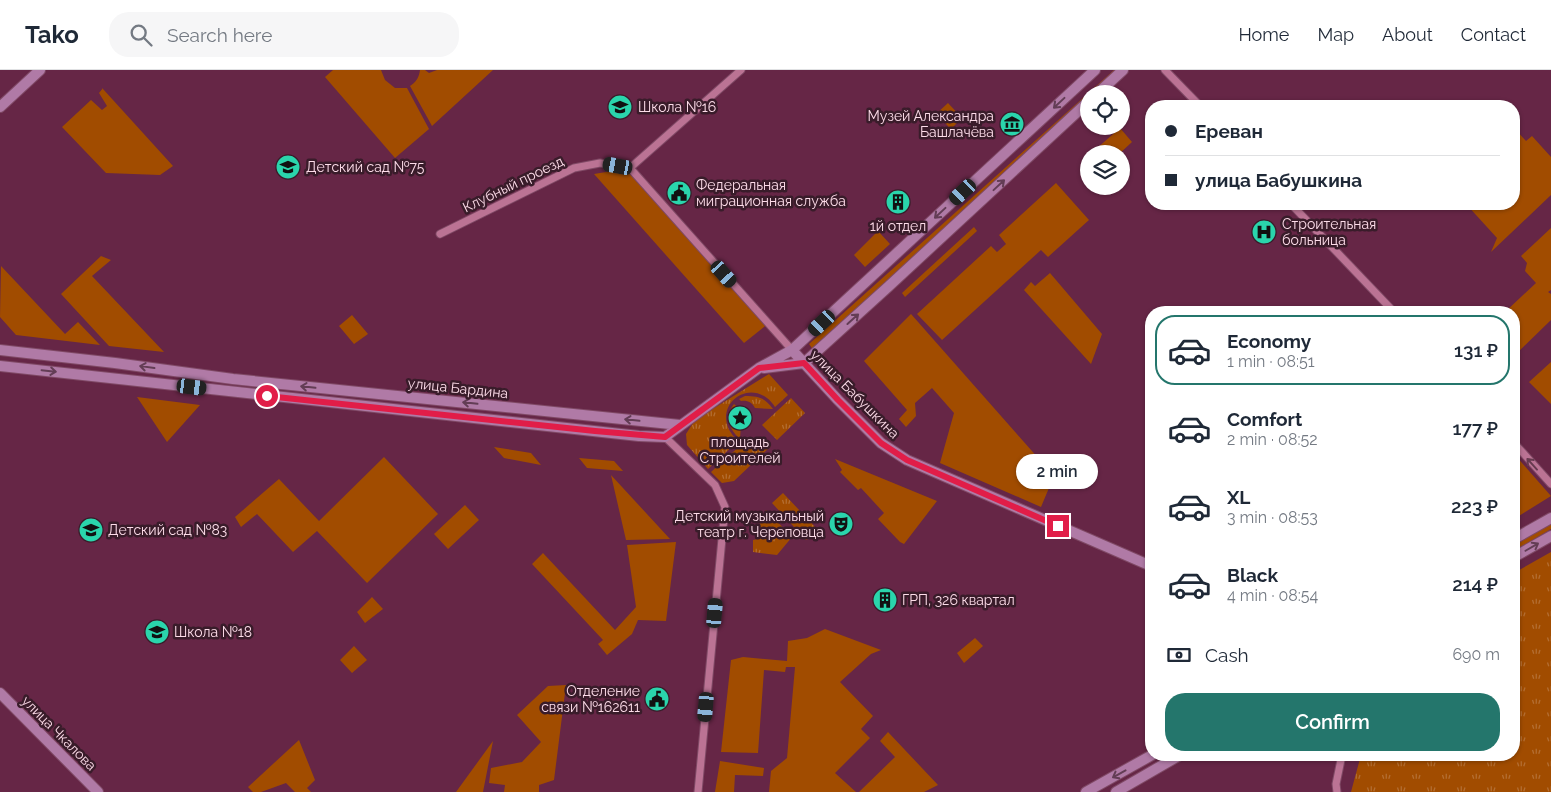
<!DOCTYPE html>
<meta charset="utf-8">
<style>
:root{--surface:#fff;--page:#f6f6f7;--text:#1f2937;--muted:#747a83;--line:#e0e1e3;--accent:#24766c}
body{margin:0;font-family:Raleway,sans-serif;background:var(--page);color:var(--text);height:100vh;display:flex;flex-direction:column;font-size:19px;white-space:nowrap}
*{box-sizing:border-box;margin:0}
p{font-size:16px;color:var(--muted)}
.icon{flex:none;width:28px;height:28px;fill:none;stroke:currentColor;stroke-width:2;stroke-linecap:round;stroke-linejoin:round}
.map{position:relative;flex:1;overflow:hidden}
.sheet{position:absolute;left:1145px;top:236px;width:375px;height:455px;display:flex;flex-direction:column;background:var(--surface);border-radius:20px;box-shadow:0 1px 4px #0004}
.sheet>*{flex:none}
.guide{position:absolute;left:1145px;top:30px;width:375px;height:110px;border-radius:20px;box-shadow:0 1px 4px #0004;display:grid;align-content:center;height:110px;padding:0 20px;background:var(--surface)}
.tools{position:absolute;left:1080px;top:15px;display:grid;gap:10px}
.tools a{display:grid;place-items:center;width:50px;height:50px;border-radius:50%;background:var(--surface);box-shadow:0 1px 4px #0004;font-size:25px}
.end{position:absolute;width:22px;height:22px;margin:-11px;border:6px solid #e11d48;background:#fff;box-shadow:0 0 0 2px #fff}
.from{border-radius:50%}
.bubble{position:absolute;height:35px;border-radius:18px;background:var(--surface);box-shadow:0 1px 4px #0004;font-size:16px;font-weight:600;line-height:35px;text-align:center}
.car{position:absolute;width:15px;height:30px;margin:-15px -8px;border-radius:6px;box-shadow:0 0 4px 1px #0007;background:linear-gradient(#222 24%,#8ab4d8 0 40%,#222 0 76%,#8ab4d8 0 86%,#222 0)}
.guide b{display:flex;align-items:center;gap:18px;height:48px;font-size:19px}
.guide b+b{border-top:1px solid var(--line)}
.guide i{width:12px;height:12px;background:var(--text)}
ul{padding:9px 0 0;list-style:none}
li{display:flex;align-items:center;gap:15px;height:70px;margin:0 10px 8px;padding:0 10px;border:2px solid transparent;border-radius:20px}
li div{flex:1}
li b{display:block;font-size:19px}
li em{font-style:normal;font-weight:600}
li.current{border-color:var(--accent)}
li>.icon{width:45px;height:45px;stroke-width:1.5}
.pay{display:flex;align-items:center;gap:12px;height:55px;padding:0 20px;font-size:19px}
.pay p{margin-inline-start:auto}
.action{display:flex;gap:10px;margin-top:auto;padding:10px 20px}
.action a{flex:1;height:58px;border-radius:20px;background:var(--accent);color:#fff;font-size:20px;font-weight:600;line-height:58px;text-align:center}
header{display:flex;align-items:center;gap:30px;box-sizing:border-box;height:70px;padding:0 25px;background:var(--surface);border-bottom:1px solid var(--line)}
header strong{font-size:24px}
nav{display:flex;gap:28px;margin-inline-start:auto;font-size:18px}
.search{width:350px;height:45px;background:var(--page);display:flex;align-items:center;gap:12px;box-sizing:border-box;padding:0 18px;border-radius:20px;color:var(--muted);font-size:19px}
.map>svg:first-child{display:block}
.green{fill:#a14c00}
.park{fill:url(#park-tufts)}
.lines{fill:none;stroke-linecap:round;stroke-linejoin:round}
.street-casing{stroke:#7f4965;stroke-width:9}
.secondary-casing{stroke:#7f4965;stroke-width:12}
.street{stroke:#bb7394;stroke-width:7}
.secondary{stroke:#b07aa6;stroke-width:10}
.oneway{stroke:#633d55}
.oneway2{stroke:#663a4f}
.route{stroke:#e11d48;stroke-width:6}
.labels{text-anchor:middle;stroke-width:5;stroke-linejoin:round;paint-order:stroke}
.poi-label{font-size:14px;fill:#feddea;stroke:#391c2a;text-anchor:start}
.street-label{font-size:14px;fill:#feddea;stroke:#391c2a}
</style>
<header>
<strong>Tako</strong>
<div class="search"><svg class="icon" aria-label="search" viewBox="0 0 24 24"><circle cx="10" cy="10" r="6"/><path d="M15 15l6 6"/></svg>Search here</div>
<nav><a>Home</a><a>Map</a><a>About</a><a>Contact</a></nav>
</header>
<div class="map">
<svg width="1551" height="722" viewBox="0 0 1551 722">
<defs>
<pattern id="park-tufts" width="24" height="20" patternUnits="userSpaceOnUse" patternTransform="scale(1.25)"><rect width="24" height="20" fill="#a14c00"/><path d="M3 7l-1-3M5 7V3M7 7l1-3M15 17l-1-3M17 17v-4M19 17l1-3" fill="none" stroke="#b46e32"/></pattern>
</defs>
<rect width="100%" height="100%" fill="#662646"/>
<path class="green" d="M 333,0 L 381,0 L 385,10 L 395,18 L 407,18 L 429,59 L 395,88 L 325,7 Z
M 420,0 L 425,0 L 429,3 L 437,0 L 493,0 L 432,56 L 410,16 C 416,12 419,8 420,0 Z
M 1114,0 L 1120,0 L 1095,24 L 1089,24 L 1089,29 L 814,281 L 809,274 Z
M 103,18 L 103,19 L 173,96 L 160,105 L 106,103 L 62,57 L 91,30 L 102,40 L 107,36 L 99,23 Z
M 948,33 L 962,48 L 951,59 L 936,44 Z
M 1120,58 L 1132,72 L 1119,84 L 1101,84 L 1096,79 Z
M 1514,58 L 1526,71 L 1532,66 L 1551,87 L 1551,125 L 1491,182 L 1497,168 L 1466,134 L 1514,134 Z
M 630,98 L 769,253 L 744,273 L 594,104 Z
M 1056,113 L 1089,150 L 1048,187 L 1041,180 L 942,270 L 917,244 L 991,176 L 997,182 L 1006,174 L 999,165 Z
M 974,157 L 977,161 L 905,227 L 902,223 Z
M 1551,158 L 1551,220 L 1548,222 L 1551,224 L 1551,250 L 1514,286 L 1514,242 L 1505,242 L 1536,213 L 1525,201 L 1527,193 L 1521,186 Z
M 878,161 L 890,174 L 865,197 L 854,185 Z
M 101,186 L 111,190 L 92,206 L 164,282 L 109,276 L 61,224 Z
M 1,196 L 65,264 L 78,252 L 100,275 L 16,265 L 0,247 Z
M 1050,203 L 1102,264 L 1091,294 L 1024,220 L 1031,212 L 1035,216 Z
M 911,244 L 1054,406 L 1041,437 L 940,393 L 954,343 L 932,318 L 915,333 L 916,346 L 906,357 L 899,349 L 907,340 L 864,291 Z
M 352,245 L 368,264 L 354,274 L 339,256 Z
M 1551,292 L 1551,334 L 1529,312 Z
M 137,327 L 200,335 L 167,372 Z
M 494,377 L 531,383 L 541,395 L 504,388 Z
M 1514,384 L 1551,426 L 1514,449 Z
M 384,387 L 438,444 L 367,513 L 317,461 L 293,482 L 257,444 L 241,457 L 235,447 L 279,409 L 319,451 Z
M 579,388 L 614,391 L 623,401 L 587,398 Z
M 835,389 L 937,431 L 904,474 L 900,472 L 878,449 L 884,443 L 861,418 L 858,420 L 840,402 L 842,400 Z
M 611,405 L 670,469 L 626,470 Z
M 465,435 L 479,450 L 448,479 L 434,464 Z
M 1551,454 L 1551,459 L 1519,478 L 1516,474 Z
M 676,472 L 666,551 L 638,550 L 632,564 L 607,585 L 598,574 L 603,570 L 532,494 L 543,483 L 615,560 L 636,537 L 627,475 Z
M 372,527 L 383,539 L 365,553 L 357,542 Z
M 825,559 L 881,580 L 871,584 L 840,612 L 873,646 L 861,659 L 870,668 L 835,703 L 856,722 L 769,722 L 771,701 L 787,688 L 795,597 L 786,597 L 785,602 L 764,600 L 758,683 L 721,682 L 731,590 L 743,587 L 787,591 L 788,571 L 807,568 Z
M 975,568 L 983,576 L 964,593 L 957,583 Z
M 354,576 L 367,590 L 352,603 L 340,590 Z
M 566,615 L 554,710 L 539,715 L 539,722 L 504,722 L 505,715 L 489,713 L 491,698 L 522,692 L 541,672 L 517,645 L 548,616 Z
M 888,662 L 938,715 L 924,722 L 859,722 L 895,687 L 880,671 Z
M 299,670 L 315,710 L 307,718 L 311,722 L 295,722 L 286,713 L 261,722 L 253,722 L 248,717 Z
M 493,671 L 483,722 L 456,722 Z
M 720,691 L 764,698 L 763,706 L 735,705 L 734,722 L 715,722 Z"/>
<path class="park" d="M 769,304 L 788,325 L 775,337 C 773,334 770,330 767,328 C 741,309 708,344 738,371 L 708,399 L 687,375 L 686,364 L 695,350 Z
M 745,326 C 759,326 765,328 773,339 L 755,338 C 752,332 747,330 741,331 L 739,329 Z
M 791,328 L 805,343 L 777,370 L 762,355 Z
M 734,334 L 736,336 C 732,343 735,350 741,353 L 740,369 C 730,360 724,347 734,334 Z
M 767,371 L 771,376 L 734,411 L 722,413 L 711,402 L 742,374 L 758,375 Z
M 783,423 L 819,461 L 806,470 L 772,433 Z
M 766,440 L 792,467 L 777,485 L 753,482 L 753,470 L 758,469 L 760,451 Z
M 1551,482 L 1551,722 L 1351,722 L 1361,685 L 1514,685 L 1514,503 Z"/>
<g class="lines">
<defs>
<path id="street" d="M 1165,0 L 1200,36
M 630,98 L 792,280
M 630,98 L 741,0
M 1291,134 L 1394,242
M 440,164 L 574,98 L 600,93 L 630,98
M 665,367 L 715,415 L 725,437 L 698,722
M 1514,373 L 1551,414
M 1337,722 L 1336,714 L 1342,685"/>
<path id="secondary" d="M 1097,24 L 1123,0
M 0,37 L 40,0
M 0,280 L 115,293 L 233,309 L 680,355
M 792,280 L 838,330 L 881,373 L 907,390 L 1151,496
M 0,296 L 639,366 L 665,367 L 759,298 L 792,280 L 1095,0
M 764,298 L 804,293 L 889,216 L 1089,31
M 1514,469 L 1551,448
M 1514,487 L 1551,466
M 0,623 L 98,722
M 1086,722 L 1152,685
M 1116,722 L 1180,685"/>
</defs>
<use href="#street" class="street-casing"/>
<use href="#secondary" class="secondary-casing"/>
<use href="#street" class="street"/>
<use href="#secondary" class="secondary"/>
</g>
<defs><path id="oneway-shaft" d="M-6 0H5M1.5-3L5.5 0L1.5 3" fill="none" stroke-width="1.6" stroke-linecap="round" stroke-linejoin="round" transform="scale(1.25)"/></defs>
<g class="oneway">
<use href="#oneway-shaft" transform="translate(1059 33) rotate(137)"/>
<use href="#oneway-shaft" transform="translate(999 115) rotate(-43)"/>
<use href="#oneway-shaft" transform="translate(940 143) rotate(137)"/>
<use href="#oneway-shaft" transform="translate(853 249) rotate(-42)"/>
<use href="#oneway-shaft" transform="translate(147 297) rotate(-172)"/>
<use href="#oneway-shaft" transform="translate(49 301) rotate(6)"/>
<use href="#oneway-shaft" transform="translate(308 317) rotate(-174)"/>
<use href="#oneway-shaft" transform="translate(470 333) rotate(-174)"/>
<use href="#oneway-shaft" transform="translate(632 350) rotate(-174)"/>
<use href="#oneway-shaft" transform="translate(1532 477) rotate(-30)"/>
<use href="#oneway-shaft" transform="translate(1119 704) rotate(151)"/>
</g>
<use class="oneway2" href="#oneway-shaft" transform="translate(1532 394) rotate(-132)"/>
<g class="lines">
<path class="route" d="M 267,326 L 595,361 L 665,367 L 759,298 L 804,293 L 838,330 L 881,373 L 907,390 L 1058,456"/>
</g>
<defs>
<symbol id="school-disc" viewBox="-11 -11 22 22"><circle r="9.5" fill="#2ad5ac" stroke="#391c2a"/><path d="M0-5L7-2L0 1L-7-2ZM-4 1L0 2.5L4 1V4Q0 6-4 4Z" fill="#111"/></symbol>
<symbol id="museum-disc" viewBox="-11 -11 22 22"><circle r="9.5" fill="#2ad5ac" stroke="#391c2a"/><path d="M0-6L6-3V-2H-6V-3ZM-5-1h2V3h-2ZM-1-1h2V3h-2ZM3-1h2V3H3ZM-6 4H6V6H-6Z" fill="#111"/></symbol>
<symbol id="civic-disc" viewBox="-11 -11 22 22"><circle r="9.5" fill="#2ad5ac" stroke="#391c2a"/><path d="M-.6-6.5H3V-4.5H.6V-3L4-1V1h2V6H-6V1h2V-1L-.6-3ZM-1.2 2.5V6h2.4V2.5Z" fill="#111"/></symbol>
<symbol id="building-disc" viewBox="-11 -11 22 22"><circle r="9.5" fill="#2ad5ac" stroke="#391c2a"/><path d="M-4-6H4V6H1V3H-1V6H-4ZM-2.5-4.3h1.7v1.8h-1.7ZM.8-4.3h1.7v1.8H.8ZM-2.5-1h1.7V.8h-1.7ZM.8-1h1.7V.8H.8Z" fill="#111"/></symbol>
<symbol id="hospital-disc" viewBox="-11 -11 22 22"><circle r="9.5" fill="#2ad5ac" stroke="#391c2a"/><path d="M-5-5h3v3.5h4V-5h3V5h-3V1.5h-4V5h-3Z" fill="#111"/></symbol>
<symbol id="sight-disc" viewBox="-11 -11 22 22"><circle r="9.5" fill="#2ad5ac" stroke="#391c2a"/><path d="M0-6L1.8-2.2L6-1.7L2.9 1.2L3.7 5.4L0 3.3L-3.7 5.4L-2.9 1.2L-6-1.7L-1.8-2.2Z" fill="#111"/></symbol>
<symbol id="theatre-disc" viewBox="-11 -11 22 22"><circle r="9.5" fill="#2ad5ac" stroke="#391c2a"/><path d="M-5-5.5Q0-4 5-5.5V0Q5 5 0 6Q-5 5-5 0ZM-3.3-2.5H-1v1.5H-3.3ZM1-2.5H3.3v1.5H1ZM-2.8 1Q0 5.5 2.8 1Z" fill="#111"/></symbol>
</defs>
<g fill-rule="evenodd">
<use href="#school-disc" x="606" y="23" width="28" height="28"/>
<use href="#museum-disc" x="998" y="40" width="28" height="28"/>
<use href="#school-disc" x="274" y="83" width="28" height="28"/>
<use href="#civic-disc" x="665" y="109" width="28" height="28"/>
<use href="#building-disc" x="884" y="118" width="28" height="28"/>
<use href="#hospital-disc" x="1250" y="148" width="28" height="28"/>
<use href="#sight-disc" x="726" y="334" width="28" height="28"/>
<use href="#theatre-disc" x="827" y="440" width="28" height="28"/>
<use href="#school-disc" x="77" y="446" width="28" height="28"/>
<use href="#building-disc" x="871" y="516" width="28" height="28"/>
<use href="#school-disc" x="143" y="548" width="28" height="28"/>
<use href="#civic-disc" x="643" y="615" width="28" height="28"/>
</g>
<g class="labels">
<g class="poi-label">
<text x="638" y="42">Школа №16</text>
<text x="994" y="51" text-anchor="end">Музей Александра<tspan x="994" dy="16">Башлачёва</tspan></text>
<text x="306" y="102">Детский сад №75</text>
<text x="696" y="120">Федеральная<tspan x="696" dy="16">миграционная служба</tspan></text>
<text x="1282" y="159">Строительная<tspan x="1282" dy="16">больница</tspan></text>
<text x="898" y="161" text-anchor="middle">1й отдел</text>
<text x="740" y="377" text-anchor="middle">площадь<tspan x="740" dy="16">Строителей</tspan></text>
<text x="824" y="451" text-anchor="end">Детский музыкальный<tspan x="824" dy="16">театр г. Череповца</tspan></text>
<text x="108" y="465">Детский сад №83</text>
<text x="902" y="535">ГРП, 326 квартал</text>
<text x="174" y="567">Школа №18</text>
<text x="640" y="626" text-anchor="end">Отделение<tspan x="640" dy="16">связи №162611</tspan></text>
</g>
<g class="street-label">
<text transform="translate(513 114) rotate(-26)" y="5">Клубный проезд</text>
<text transform="translate(458 318) rotate(6)" y="5">улица Бардина</text>
<text transform="translate(855 324) rotate(45)" y="5">улица Бабушкина</text>
<text transform="translate(59 663) rotate(45)" y="5">улица Чкалова</text>
</g>
</g>
</svg>
<div class="tools">
<a><svg class="icon" aria-label="locate" viewBox="0 0 24 24"><circle cx="12" cy="12" r="6"/><path d="M12 2v4M12 18v4M2 12h4M18 12h4"/></svg></a>
<a><svg class="icon" aria-label="layers" viewBox="0 0 24 24"><path d="M12 4l9 5-9 5-9-5zM3 14l9 5 9-5"/></svg></a>
</div>
<i class="end from" style="left:267px;top:326px"></i>
<i class="end" style="left:1058px;top:456px"></i>
<div class="bubble" style="left:1016px;top:384px;width:82px">2 min</div>
<i class="car" style="left:618px;top:96px;rotate:280deg"></i>
<i class="car" style="left:963px;top:122px;rotate:227deg"></i>
<i class="car" style="left:724px;top:204px;rotate:138deg"></i>
<i class="car" style="left:822px;top:253px;rotate:227deg"></i>
<i class="car" style="left:192px;top:317px;rotate:97deg"></i>
<i class="car" style="left:715px;top:543px;rotate:5deg"></i>
<i class="car" style="left:706px;top:637px;rotate:185deg"></i>
<div class="guide">
<b><i class="from"></i>Ереван</b>
<b><i></i>улица Бабушкина</b>
</div>
<section class="sheet">
<ul>
<li class="current"><svg class="icon" aria-label="car" viewBox="0 0 24 24"><path d="M5 17H2v-5l4-1 3-4h7l3 4 3 1v5h-3M9 17h6M6 11h13"/><circle cx="7" cy="17" r="2"/><circle cx="17" cy="17" r="2"/></svg><div><b>Economy</b><p>1 min · 08:51</p></div><em>131 ₽</em></li>
<li><svg class="icon" aria-label="car" viewBox="0 0 24 24"><path d="M5 17H2v-5l4-1 3-4h7l3 4 3 1v5h-3M9 17h6M6 11h13"/><circle cx="7" cy="17" r="2"/><circle cx="17" cy="17" r="2"/></svg><div><b>Comfort</b><p>2 min · 08:52</p></div><em>177 ₽</em></li>
<li><svg class="icon" aria-label="car" viewBox="0 0 24 24"><path d="M5 17H2v-5l4-1 3-4h7l3 4 3 1v5h-3M9 17h6M6 11h13"/><circle cx="7" cy="17" r="2"/><circle cx="17" cy="17" r="2"/></svg><div><b>XL</b><p>3 min · 08:53</p></div><em>223 ₽</em></li>
<li><svg class="icon" aria-label="car" viewBox="0 0 24 24"><path d="M5 17H2v-5l4-1 3-4h7l3 4 3 1v5h-3M9 17h6M6 11h13"/><circle cx="7" cy="17" r="2"/><circle cx="17" cy="17" r="2"/></svg><div><b>Black</b><p>4 min · 08:54</p></div><em>214 ₽</em></li>
</ul>
<div class="pay"><svg class="icon" aria-label="cash" viewBox="0 0 24 24"><path d="M3 7h18v10H3z"/><circle cx="12" cy="12" r="2"/></svg>Cash<p>690 m</p></div>
<div class="action"><a>Confirm</a></div>
</section>
</div>
